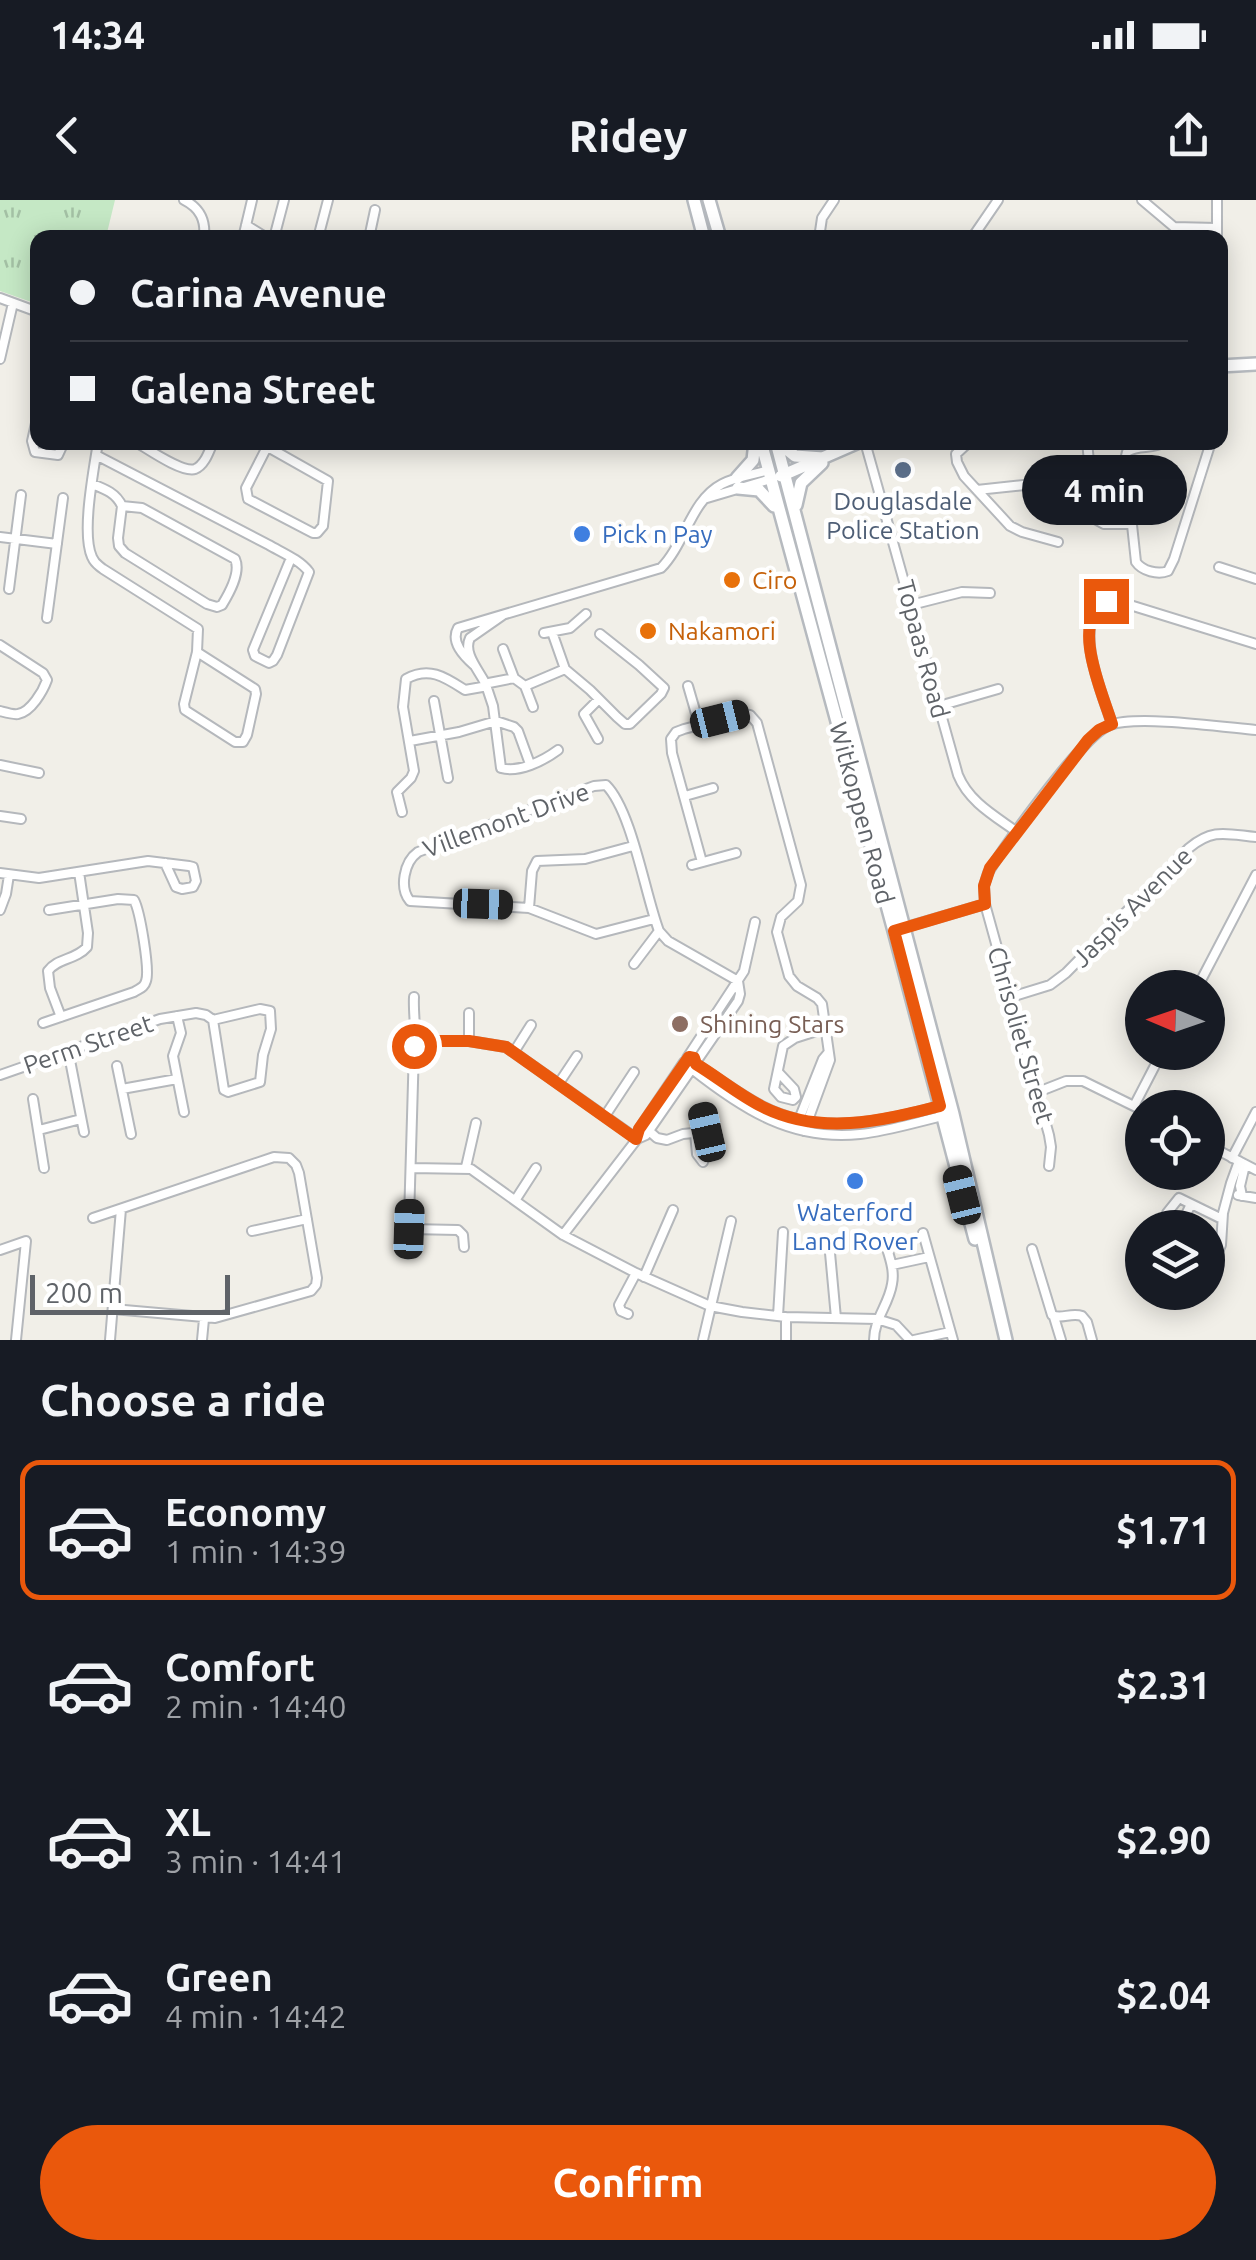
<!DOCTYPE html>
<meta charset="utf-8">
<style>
:root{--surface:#171b24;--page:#20242c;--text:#f1f3f6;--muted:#9ea1a6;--line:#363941;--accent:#ea580c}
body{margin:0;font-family:Ubuntu,sans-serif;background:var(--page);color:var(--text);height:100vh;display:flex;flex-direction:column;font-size:38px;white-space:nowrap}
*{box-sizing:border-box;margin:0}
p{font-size:32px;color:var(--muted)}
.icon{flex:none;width:55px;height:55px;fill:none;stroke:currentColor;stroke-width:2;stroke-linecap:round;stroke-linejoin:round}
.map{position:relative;height:1140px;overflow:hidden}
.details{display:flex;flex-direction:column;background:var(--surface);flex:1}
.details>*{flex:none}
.hud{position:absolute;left:30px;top:30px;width:1198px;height:220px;border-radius:20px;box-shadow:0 5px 25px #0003;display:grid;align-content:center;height:220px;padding:0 40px;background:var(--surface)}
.needle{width:65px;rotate:272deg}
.buttons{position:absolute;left:1125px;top:770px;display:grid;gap:20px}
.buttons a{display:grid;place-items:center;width:100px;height:100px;border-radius:50%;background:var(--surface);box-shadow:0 5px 25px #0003;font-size:50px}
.scale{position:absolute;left:30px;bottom:25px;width:200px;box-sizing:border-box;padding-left:10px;border:5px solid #5f6368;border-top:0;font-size:28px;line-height:35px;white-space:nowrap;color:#5f6368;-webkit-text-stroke:8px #fff;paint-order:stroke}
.end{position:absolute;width:45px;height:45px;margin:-22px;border:12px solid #ea580c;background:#fff;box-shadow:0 0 0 5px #fff}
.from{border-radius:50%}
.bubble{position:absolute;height:70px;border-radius:35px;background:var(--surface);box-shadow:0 5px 25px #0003;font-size:32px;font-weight:700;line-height:70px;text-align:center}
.car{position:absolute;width:30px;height:60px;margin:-30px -15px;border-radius:12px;box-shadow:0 0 8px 2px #0007;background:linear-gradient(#222 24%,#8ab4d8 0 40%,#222 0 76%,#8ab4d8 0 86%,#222 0)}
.hud b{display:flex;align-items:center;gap:35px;height:95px;font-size:38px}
.hud b+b{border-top:2px solid var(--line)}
.hud i{width:25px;height:25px;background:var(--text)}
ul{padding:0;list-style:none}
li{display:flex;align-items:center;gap:30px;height:140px;margin:0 20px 15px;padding:0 20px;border:5px solid transparent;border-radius:20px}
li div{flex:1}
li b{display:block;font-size:38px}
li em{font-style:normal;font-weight:700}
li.current{border-color:var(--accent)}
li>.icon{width:90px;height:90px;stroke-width:1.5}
h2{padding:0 40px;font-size:45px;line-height:120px}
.cta{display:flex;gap:20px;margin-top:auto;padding:20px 40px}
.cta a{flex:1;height:115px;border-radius:60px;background:var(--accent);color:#fff;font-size:40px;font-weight:700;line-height:115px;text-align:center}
.status{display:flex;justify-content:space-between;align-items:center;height:70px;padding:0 50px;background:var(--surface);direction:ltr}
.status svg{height:28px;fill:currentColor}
header{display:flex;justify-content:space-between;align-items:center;height:130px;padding:0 40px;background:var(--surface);font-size:45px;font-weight:700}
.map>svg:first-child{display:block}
.grass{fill:url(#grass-tufts)}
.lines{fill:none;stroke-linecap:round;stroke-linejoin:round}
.street-casing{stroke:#b5b8bc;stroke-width:12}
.secondary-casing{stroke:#b6babf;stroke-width:16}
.street{stroke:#fff;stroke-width:8}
.secondary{stroke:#fff;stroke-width:11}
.route{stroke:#ea580c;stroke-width:12}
.service-dot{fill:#5c6f8a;stroke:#fff;stroke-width:4}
.shop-dot{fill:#3f7fe0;stroke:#fff;stroke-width:4}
.food-dot{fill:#e8710a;stroke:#fff;stroke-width:4}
.education-dot{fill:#8d6e63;stroke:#fff;stroke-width:4}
.labels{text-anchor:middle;stroke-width:9;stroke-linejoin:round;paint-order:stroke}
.service-label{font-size:25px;fill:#4e5e75;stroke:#fff}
.shop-label{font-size:25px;fill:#366cbe;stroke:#fff;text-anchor:start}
.food-label{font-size:25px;fill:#c56008;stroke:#fff;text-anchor:start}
.street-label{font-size:25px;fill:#5f6368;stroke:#fff}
.education-label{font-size:25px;fill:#785e54;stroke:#fff;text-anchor:start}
</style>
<div class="status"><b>14:34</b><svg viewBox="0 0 49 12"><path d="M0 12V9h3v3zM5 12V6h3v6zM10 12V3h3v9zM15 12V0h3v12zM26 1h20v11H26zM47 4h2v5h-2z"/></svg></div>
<header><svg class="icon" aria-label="back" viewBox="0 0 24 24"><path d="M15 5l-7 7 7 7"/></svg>Ridey<svg class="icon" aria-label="share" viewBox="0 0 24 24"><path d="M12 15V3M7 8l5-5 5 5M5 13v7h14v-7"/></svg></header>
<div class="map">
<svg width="1256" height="1140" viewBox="0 0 1256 1140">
<defs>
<pattern id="grass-tufts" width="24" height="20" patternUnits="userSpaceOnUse" patternTransform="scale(2.5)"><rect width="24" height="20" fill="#c5e8c5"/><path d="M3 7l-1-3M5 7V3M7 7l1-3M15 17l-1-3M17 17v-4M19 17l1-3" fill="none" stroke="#a3c0a4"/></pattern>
</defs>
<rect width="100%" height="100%" fill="#f1efe8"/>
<path class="grass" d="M 0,0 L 115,0 L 106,37 L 38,38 L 37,104 L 0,91 Z"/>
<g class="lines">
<defs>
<path id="street" d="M 184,0 C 200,8 206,20 204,38
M 1142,0 L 1174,27 L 1217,28
M 1217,0 L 1217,38
M 246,25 L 267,38
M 150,37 L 150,38
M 243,38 L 252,0
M 274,38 L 284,0
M 318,38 L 328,0
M 369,38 L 375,10
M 819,38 L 822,18 L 834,0
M 972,38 L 998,0
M 0,98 L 38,112
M 0,159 L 13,103
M 38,214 L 32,241 L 35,252 L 58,255 L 64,242
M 98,242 C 94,269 81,333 92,357 C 95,364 97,364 103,369 L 198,429 L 197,452 L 184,504 L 185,510 L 235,542 L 243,542 L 247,535 L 256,494 L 255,489 L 197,452
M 136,242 C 148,249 182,273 195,269 C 205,265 209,251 213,242
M 259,242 L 328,281 L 323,326 L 317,333 L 313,333 L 248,299 L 246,288 L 267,247
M 865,242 L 958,575 C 969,602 995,616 1017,632
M 969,242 L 956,254 L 957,262 L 964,276 L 1010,326 L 1022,332 L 1058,342
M 1087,242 L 1095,319 L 1104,324 L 1130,324
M 1165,242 C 1152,250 1139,244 1127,252 L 1125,260 L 1136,362 C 1142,371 1158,375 1168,371 L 1174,359 L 1211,242
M 96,255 L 269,345 C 283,353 300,360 309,372 L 277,455 L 273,461 L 269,463 L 255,456 L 253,450 L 291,358
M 92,284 C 105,289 116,293 122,306 L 118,338 L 119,346 L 125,353 L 207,404 L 217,407 L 222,405 C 230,392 241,372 235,359 L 142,308 L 122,306
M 977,290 L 1090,278
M 707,298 L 771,279
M 0,337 L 57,344
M 1219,367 L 1256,379
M 9,389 L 21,295
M 911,405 L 962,392 L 990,393
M 47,418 L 63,298
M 552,432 L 565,469 L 590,490 L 617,517 L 625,524 L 630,524 L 661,494 L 664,488 L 639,465 L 600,434
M 544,433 L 570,428 L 586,414
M 0,445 L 43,473 L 47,480 C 43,491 31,512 18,514 C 14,515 4,512 0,511
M 503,449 L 514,478 L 525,486 L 533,507
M 474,465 C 464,456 450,442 458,428 L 661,368 C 685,344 691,300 722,284 C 737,276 753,275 769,270
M 484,481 C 477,468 463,452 470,438 L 503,415
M 489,483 L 514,478
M 525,486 L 565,469
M 688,486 L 699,524
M 487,488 L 493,506 L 501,568 C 519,573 543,561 558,550
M 434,501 L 448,578
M 939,506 L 998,489
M 1112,524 C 1102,492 1073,429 1102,403 L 1117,401 L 1256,444
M 598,539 L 584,514 L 599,499
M 410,541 L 459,532 L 496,521 L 514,527 L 518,531 L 530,564
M 0,565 L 39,573
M 685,596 L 713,588
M 402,612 L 397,592 L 411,578 L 414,571 L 403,507 L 406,479 C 429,466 445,477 465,490 L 482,487
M 0,616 L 21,619
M 702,662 L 672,553 L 671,539 L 676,532 L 684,529 L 741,514 L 750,515 L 757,523 L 801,685 L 798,701 L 781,717 L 777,732 L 789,776 L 797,786 L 817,798 L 822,804 L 830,860 L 804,931
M 692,665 L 736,653
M 0,673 L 39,678 L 148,661 L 189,666 L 193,667 L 196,681 L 193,687 L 182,689 L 176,687 L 165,663
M 529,708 L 532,671 L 537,661 L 585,659 L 633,646
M 0,710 L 6,694 L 9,675
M 654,719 L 596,734 L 529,708 L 410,701 C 399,688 404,662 418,652 L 594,586 L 606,585 C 632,611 645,694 659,731 L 668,741 L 738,781
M 903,728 L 985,704
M 634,764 L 659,731
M 1197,788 L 1256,675
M 1011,797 L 1050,785 L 1066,773 L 1189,648 C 1213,628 1226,634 1256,637
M 177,816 L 181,833 L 173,856 L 184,912
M 61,817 L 50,788 L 48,771 C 57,758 76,760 87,747 L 88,733 L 79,672
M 43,823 L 134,792 C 140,788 144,788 146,781 C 150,770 140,711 134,700 L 118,699 L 49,710
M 469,841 L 469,813
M 416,844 L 422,841 L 469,841 L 506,847 L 637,939
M 68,850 L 84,932
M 514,852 L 531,825
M 687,858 L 744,771 L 755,722
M 696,862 L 738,801 L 740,794 L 738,781
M 696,864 C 718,878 739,894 762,906 C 822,937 882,921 944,905
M 117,866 L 131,934
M 692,869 C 744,910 792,941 860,934 C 888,931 916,922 943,916
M 778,872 L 794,889 L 796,897 L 793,900 L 781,897 L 774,889 L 783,846 L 795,838 L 826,828
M 0,875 L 160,819 L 196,813 L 206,815 L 213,820 L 224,890 L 228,892 L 260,882 L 263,855 L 271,829 L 270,811 L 260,809 L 213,820
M 559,883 L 577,856
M 122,889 L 177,879
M 1038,892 L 1066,881 L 1083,881 L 1142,910
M 33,899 L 44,968
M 1134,906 L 1162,852
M 702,908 L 707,932
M 605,916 L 634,872
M 798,922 L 823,859 L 828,853
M 39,930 L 81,919
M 649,931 L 657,938 L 667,940 L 683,934 L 714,931
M 695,933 L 697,954 L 703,962
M 637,939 L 646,935 L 691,870
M 1208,945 L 1256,970
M 1232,958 L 1256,912
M 1049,966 L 1051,947 L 1049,935 L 985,704 L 984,686 L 988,673 C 1005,645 1084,534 1110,525 C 1137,515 1223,527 1256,530
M 466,967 L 476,923
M 411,968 L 471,969 L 563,1035 L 636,1073 L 710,1106 L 742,1112 L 786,1117 L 877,1119 L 896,1125 L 910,1140
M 1238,995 L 1256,998
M 1242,996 L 1240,986 L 1245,965
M 516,999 L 536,968
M 1167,1013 L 1179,998 L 1222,1019
M 93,1018 L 274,957 L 289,958 L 296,965 L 299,973 L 317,1078 L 316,1085 L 311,1091 L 215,1118 L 113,1109
M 1182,1023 L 1191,1004
M 409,1029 L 458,1030 L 463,1035 L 464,1047
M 252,1031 L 307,1019
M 923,1033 L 953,1140
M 563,1035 L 637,939 L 639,929 L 684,862
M 829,1042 L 836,1118
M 1032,1049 L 1052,1115 C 1061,1120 1071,1112 1082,1116 L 1087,1122 L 1092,1140
M 0,1050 L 26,1041 L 16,1140
M 408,1054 L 414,848 C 417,834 413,813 414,797
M 892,1065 L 929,1057
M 1208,1066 L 1211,1067 L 1221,1045 L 1223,1013 L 1231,983 L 1239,961
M 644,1077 L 673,1010
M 628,1114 L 621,1111 L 619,1105 L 636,1073
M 778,1116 L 783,1032
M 1054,1117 L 1061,1140
M 110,1140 L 121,1009
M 202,1140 L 204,1119
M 703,1140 L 731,1021
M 786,1140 L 786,1117
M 874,1140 C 874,1119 889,1104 892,1084 C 895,1070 889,1056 885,1042
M 914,1140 L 950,1132"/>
<path id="secondary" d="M 694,0 L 704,38
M 709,0 L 720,38
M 1220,166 L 1256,164
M 761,242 L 894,731 L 975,1039
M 776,242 L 953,914 L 1006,1140
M 778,242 L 795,256 L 823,258
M 781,276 L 859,242
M 737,278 L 753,260 L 755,242
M 738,288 L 759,290 L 774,306
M 796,305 L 801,283 L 822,263"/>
</defs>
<use href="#street" class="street-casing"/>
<use href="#secondary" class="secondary-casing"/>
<use href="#street" class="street"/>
<use href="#secondary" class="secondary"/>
</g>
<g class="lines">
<path class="route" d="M 414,846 L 422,841 L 469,841 L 506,847 L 636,939 L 639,929 L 689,857 L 694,858 L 696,864 C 719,878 739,895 763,907 C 822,936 880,921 940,906 L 894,731 L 985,704 L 984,686 L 990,668 L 1088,540 L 1099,530 L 1112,524 C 1103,494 1069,421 1106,401"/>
</g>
<circle class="service-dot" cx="903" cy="270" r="10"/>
<g class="shop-dot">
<circle cx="582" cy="334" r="10"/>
<circle cx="855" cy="981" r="10"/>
</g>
<g class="food-dot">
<circle cx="732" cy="380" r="10"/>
<circle cx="648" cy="431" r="10"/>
</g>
<circle class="education-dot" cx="680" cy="824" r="10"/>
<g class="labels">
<g class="service-label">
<text x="903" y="310">Douglasdale<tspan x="903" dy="29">Police Station</tspan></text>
</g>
<g class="shop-label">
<text x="602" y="343">Pick n Pay</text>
<text x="855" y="1021" text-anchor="middle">Waterford<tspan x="855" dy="29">Land Rover</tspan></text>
</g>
<g class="food-label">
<text x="752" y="389">Ciro</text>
<text x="668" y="440">Nakamori</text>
</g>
<g class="street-label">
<text transform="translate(923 449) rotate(75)" y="9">Topaas Road</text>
<text transform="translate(862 613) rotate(75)" y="9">Witkoppen Road</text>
<text transform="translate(506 620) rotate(-20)" y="9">Villemont Drive</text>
<text transform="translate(1132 707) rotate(-45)" y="9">Jaspis Avenue</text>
<text transform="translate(1021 835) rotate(74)" y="9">Chrisoliet Street</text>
<text transform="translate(88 844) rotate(-19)" y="9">Perm Street</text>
</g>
<g class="education-label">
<text x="700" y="833">Shining Stars</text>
</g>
</g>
</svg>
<div class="buttons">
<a><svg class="needle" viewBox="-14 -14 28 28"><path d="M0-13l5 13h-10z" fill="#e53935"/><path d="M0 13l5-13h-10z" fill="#9ea1a6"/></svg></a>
<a><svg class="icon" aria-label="locate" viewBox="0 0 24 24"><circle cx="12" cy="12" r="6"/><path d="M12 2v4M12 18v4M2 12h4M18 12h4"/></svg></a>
<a><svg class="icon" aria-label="layers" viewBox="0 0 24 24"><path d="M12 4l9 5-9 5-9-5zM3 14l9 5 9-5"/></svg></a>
</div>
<div class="scale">200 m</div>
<i class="end from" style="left:414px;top:846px"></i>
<i class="end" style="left:1106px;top:401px"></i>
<div class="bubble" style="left:1022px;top:255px;width:165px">4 min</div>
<i class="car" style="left:720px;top:519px;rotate:76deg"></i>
<i class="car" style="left:483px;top:704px;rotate:92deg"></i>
<i class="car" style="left:707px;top:932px;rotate:347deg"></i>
<i class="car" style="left:962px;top:995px;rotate:346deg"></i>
<i class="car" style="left:409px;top:1029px;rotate:2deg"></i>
<div class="hud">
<b><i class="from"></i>Carina Avenue</b>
<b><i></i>Galena Street</b>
</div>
</div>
<section class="details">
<h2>Choose a ride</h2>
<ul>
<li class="current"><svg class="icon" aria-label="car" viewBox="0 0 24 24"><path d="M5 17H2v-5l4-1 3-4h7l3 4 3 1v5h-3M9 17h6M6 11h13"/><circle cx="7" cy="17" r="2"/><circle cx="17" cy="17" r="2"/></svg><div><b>Economy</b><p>1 min · 14:39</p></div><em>$1.71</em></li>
<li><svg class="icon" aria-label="car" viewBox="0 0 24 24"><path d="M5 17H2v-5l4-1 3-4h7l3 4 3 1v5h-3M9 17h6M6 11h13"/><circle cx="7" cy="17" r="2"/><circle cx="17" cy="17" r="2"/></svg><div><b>Comfort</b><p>2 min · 14:40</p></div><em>$2.31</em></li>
<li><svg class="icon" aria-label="car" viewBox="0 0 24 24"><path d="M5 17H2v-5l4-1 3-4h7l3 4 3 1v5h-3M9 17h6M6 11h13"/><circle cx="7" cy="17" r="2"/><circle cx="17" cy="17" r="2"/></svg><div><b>XL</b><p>3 min · 14:41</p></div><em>$2.90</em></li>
<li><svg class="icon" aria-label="car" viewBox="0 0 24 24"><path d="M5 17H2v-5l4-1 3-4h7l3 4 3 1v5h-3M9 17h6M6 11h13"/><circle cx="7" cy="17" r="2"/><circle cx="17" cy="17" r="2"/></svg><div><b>Green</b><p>4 min · 14:42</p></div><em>$2.04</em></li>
</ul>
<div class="cta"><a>Confirm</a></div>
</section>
